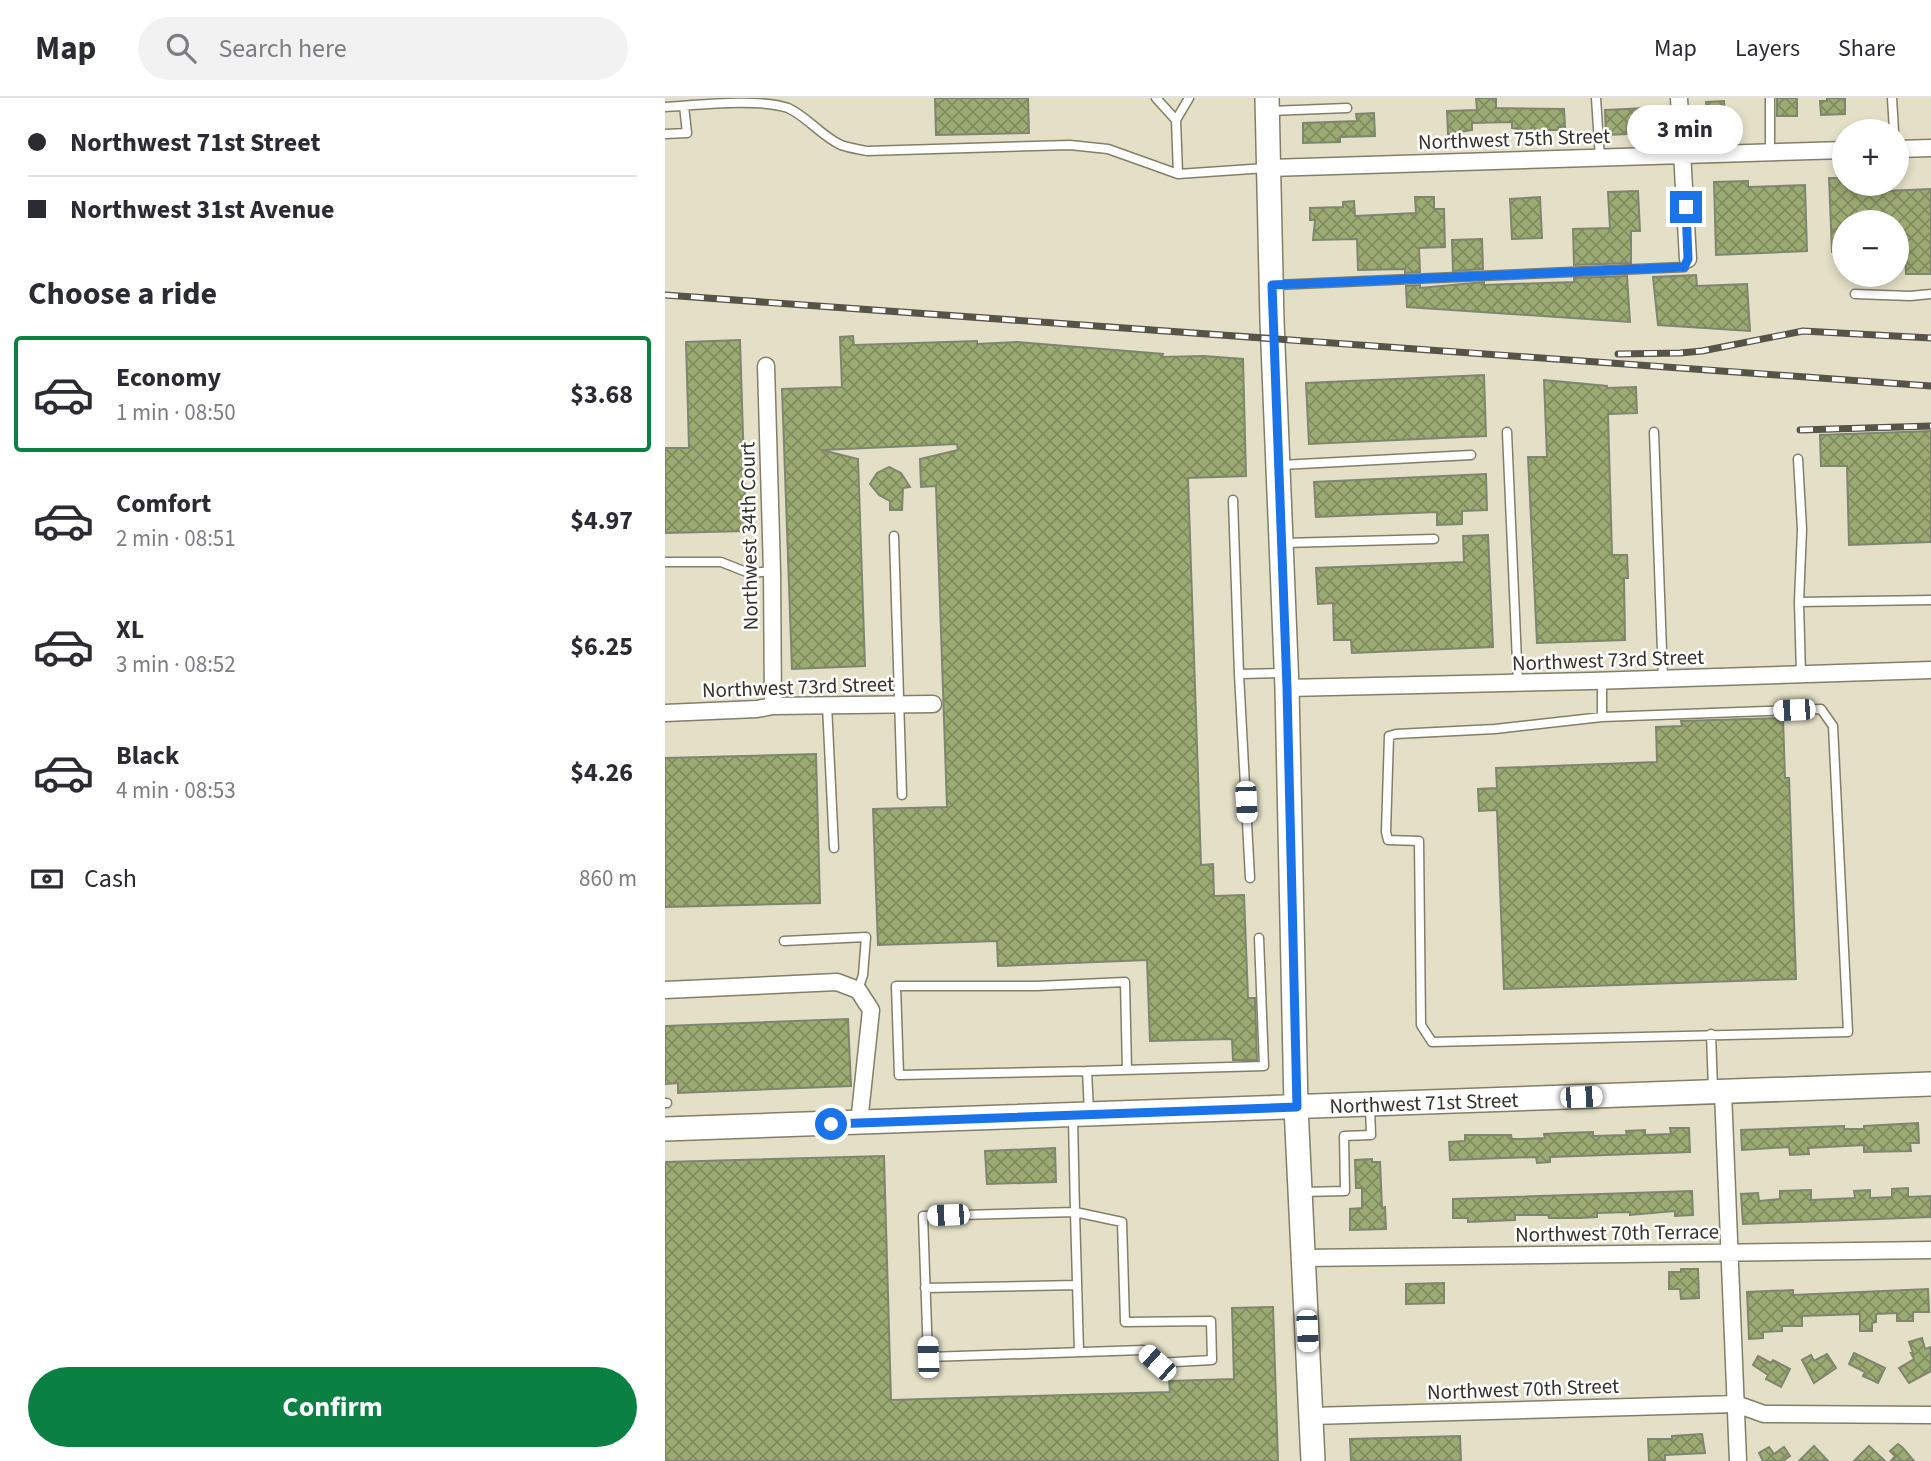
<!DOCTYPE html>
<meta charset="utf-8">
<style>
:root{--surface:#fff;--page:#f2f2f3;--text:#2b2b33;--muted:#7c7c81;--line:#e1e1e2;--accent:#0b8043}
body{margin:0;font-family:"Source Sans 3",sans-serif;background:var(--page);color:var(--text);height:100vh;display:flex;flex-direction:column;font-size:26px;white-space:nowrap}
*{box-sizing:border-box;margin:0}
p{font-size:23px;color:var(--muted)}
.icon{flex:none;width:38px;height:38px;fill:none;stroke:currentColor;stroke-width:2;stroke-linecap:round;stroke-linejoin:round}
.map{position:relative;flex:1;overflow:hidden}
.details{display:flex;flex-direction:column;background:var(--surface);width:665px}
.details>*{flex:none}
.hud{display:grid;align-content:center;height:154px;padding:0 28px;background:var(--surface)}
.buttons{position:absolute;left:1167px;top:21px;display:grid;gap:14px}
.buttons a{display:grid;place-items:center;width:77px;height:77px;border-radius:50%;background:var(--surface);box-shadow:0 4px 10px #0003;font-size:35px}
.end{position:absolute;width:32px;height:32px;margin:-16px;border:9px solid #1a73e8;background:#fff;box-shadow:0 0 0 4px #fff}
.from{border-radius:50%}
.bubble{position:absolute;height:49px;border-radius:24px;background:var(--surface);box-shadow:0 4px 10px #0003;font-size:23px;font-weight:700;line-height:49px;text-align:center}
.car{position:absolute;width:21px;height:42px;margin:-21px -10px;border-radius:9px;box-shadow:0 0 5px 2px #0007;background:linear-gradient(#fff 24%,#345 0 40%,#fff 0 76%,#345 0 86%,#fff 0)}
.hud b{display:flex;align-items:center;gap:24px;height:66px;font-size:26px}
.hud b+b{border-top:2px solid var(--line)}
.hud i{width:18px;height:18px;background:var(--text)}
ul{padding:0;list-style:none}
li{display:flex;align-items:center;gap:21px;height:116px;margin:0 14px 10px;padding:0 14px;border:4px solid transparent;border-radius:7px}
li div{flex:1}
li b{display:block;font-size:26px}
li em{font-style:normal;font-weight:700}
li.selected{border-color:var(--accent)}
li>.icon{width:63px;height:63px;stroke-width:1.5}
h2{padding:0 28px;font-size:32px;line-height:84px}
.pay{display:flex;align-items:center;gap:18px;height:77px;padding:0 28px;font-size:26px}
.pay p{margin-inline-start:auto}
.primary-button{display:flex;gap:14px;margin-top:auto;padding:14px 28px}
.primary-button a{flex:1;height:80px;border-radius:42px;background:var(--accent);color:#fff;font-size:28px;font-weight:700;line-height:80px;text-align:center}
header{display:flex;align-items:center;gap:42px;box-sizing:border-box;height:98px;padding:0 35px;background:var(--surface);border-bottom:2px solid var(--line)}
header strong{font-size:33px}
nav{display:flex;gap:38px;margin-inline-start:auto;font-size:24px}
.search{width:490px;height:63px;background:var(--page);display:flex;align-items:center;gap:18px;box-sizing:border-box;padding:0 24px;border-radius:38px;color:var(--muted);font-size:26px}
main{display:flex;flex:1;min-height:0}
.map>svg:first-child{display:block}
.building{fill:url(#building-cross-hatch);stroke:#7f866f;stroke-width:2}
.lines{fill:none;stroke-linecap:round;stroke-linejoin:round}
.lane-casing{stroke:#827f68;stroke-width:11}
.street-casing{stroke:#827f68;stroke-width:19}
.secondary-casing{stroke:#827f68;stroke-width:26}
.lane{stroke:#fff;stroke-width:8}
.street{stroke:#fff;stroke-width:16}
.secondary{stroke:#fff;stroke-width:23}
.rail-casing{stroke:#565347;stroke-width:7}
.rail{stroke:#fff;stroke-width:4.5;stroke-dasharray:13;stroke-linecap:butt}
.route{stroke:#1a73e8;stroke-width:9}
.labels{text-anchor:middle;stroke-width:5;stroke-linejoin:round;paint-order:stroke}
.street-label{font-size:21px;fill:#343229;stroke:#fff}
</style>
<header>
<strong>Map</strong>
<div class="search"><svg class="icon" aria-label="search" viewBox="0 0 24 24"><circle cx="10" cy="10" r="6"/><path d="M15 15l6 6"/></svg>Search here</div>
<nav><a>Map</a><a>Layers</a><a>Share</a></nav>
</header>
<main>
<section class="details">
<div class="hud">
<b><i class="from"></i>Northwest 71st Street</b>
<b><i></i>Northwest 31st Avenue</b>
</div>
<h2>Choose a ride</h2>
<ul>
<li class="selected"><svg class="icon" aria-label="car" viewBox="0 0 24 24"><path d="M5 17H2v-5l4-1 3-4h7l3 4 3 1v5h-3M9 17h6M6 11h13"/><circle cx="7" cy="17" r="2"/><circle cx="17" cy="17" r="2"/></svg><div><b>Economy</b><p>1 min · 08:50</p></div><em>$3.68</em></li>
<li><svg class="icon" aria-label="car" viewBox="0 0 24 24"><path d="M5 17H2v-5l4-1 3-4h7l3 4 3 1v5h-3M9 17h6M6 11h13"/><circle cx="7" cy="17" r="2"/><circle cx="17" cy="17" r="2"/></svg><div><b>Comfort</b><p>2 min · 08:51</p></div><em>$4.97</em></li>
<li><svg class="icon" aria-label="car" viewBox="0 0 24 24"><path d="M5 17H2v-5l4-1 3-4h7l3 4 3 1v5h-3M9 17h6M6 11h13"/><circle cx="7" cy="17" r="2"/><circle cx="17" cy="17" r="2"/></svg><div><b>XL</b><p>3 min · 08:52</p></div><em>$6.25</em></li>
<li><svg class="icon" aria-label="car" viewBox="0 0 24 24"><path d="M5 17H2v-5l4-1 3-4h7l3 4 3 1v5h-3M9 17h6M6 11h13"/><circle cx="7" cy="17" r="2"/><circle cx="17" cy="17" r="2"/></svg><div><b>Black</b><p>4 min · 08:53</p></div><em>$4.26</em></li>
</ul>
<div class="pay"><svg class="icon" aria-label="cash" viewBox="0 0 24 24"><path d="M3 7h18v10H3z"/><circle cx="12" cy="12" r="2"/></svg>Cash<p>860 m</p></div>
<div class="primary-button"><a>Confirm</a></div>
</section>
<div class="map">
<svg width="1266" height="1363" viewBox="0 0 1266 1363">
<defs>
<pattern id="building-cross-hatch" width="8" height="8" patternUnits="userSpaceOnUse" patternTransform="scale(1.75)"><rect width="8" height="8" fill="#9caa73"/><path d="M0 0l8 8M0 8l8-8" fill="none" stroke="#808b5e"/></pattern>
</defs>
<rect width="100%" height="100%" fill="#e4e0c7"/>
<path class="building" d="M 270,0 L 363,0 L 364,35 L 271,37 Z
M 811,0 L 831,0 L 831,10 L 899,11 L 900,29 L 893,29 L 893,32 L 858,32 L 847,30 L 847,24 L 807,25 L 807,32 L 783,36 L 782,13 L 812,12 Z
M 1112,0 L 1132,0 L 1132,18 L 1112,18 Z
M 1162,0 L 1180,0 L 1180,16 L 1156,17 L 1155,3 L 1162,3 Z
M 1059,3 L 1060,20 L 1042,21 L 1041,4 Z
M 981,10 L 981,25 L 962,26 L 962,36 L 941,37 L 940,12 Z
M 709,15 L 710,38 L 675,39 L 675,44 L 638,45 L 638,25 L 692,23 L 691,16 Z
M 1164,80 L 1180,80 L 1180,86 L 1196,86 L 1196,94 L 1266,91 L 1266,176 L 1241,176 L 1240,154 L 1232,155 L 1232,124 L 1180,124 L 1180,153 L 1167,154 Z
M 1083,83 L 1083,89 L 1140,87 L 1142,153 L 1051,157 L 1049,84 Z
M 973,93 L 975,133 L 966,133 L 966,165 L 909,167 L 908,131 L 945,130 L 943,94 Z
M 750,99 L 769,99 L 769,111 L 779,111 L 780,149 L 754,150 L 755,174 L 740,175 L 740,171 L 693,172 L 692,141 L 648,142 L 650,122 L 645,122 L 645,110 L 678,109 L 678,104 L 689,103 L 690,118 L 751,115 Z
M 875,99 L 877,140 L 847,141 L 845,101 Z
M 817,141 L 818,171 L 788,173 L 787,142 Z
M 1031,177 L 1032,188 L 1082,186 L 1085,233 L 993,227 L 988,179 Z
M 962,178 L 965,224 L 742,209 L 741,188 L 755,187 L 755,190 L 819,184 L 819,187 L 909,184 L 909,180 Z
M 188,238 L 189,247 L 312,243 L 312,246 L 352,244 L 498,256 L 497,259 L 539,258 L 578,261 L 581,378 L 523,380 L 536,767 L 548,766 L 549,798 L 579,797 L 583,900 L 590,900 L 592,962 L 568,962 L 567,941 L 485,943 L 482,862 L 333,868 L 332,843 L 213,847 L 208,711 L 282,709 L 271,388 L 256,389 L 255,361 L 293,352 L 292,346 L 157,352 L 193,361 L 200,568 L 127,571 L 117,291 L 177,289 L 175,239 Z
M 75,242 L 81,433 L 0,435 L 0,350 L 24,350 L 21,244 Z
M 819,277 L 821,338 L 644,346 L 641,285 Z
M 879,282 L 942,288 L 942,290 L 971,289 L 972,315 L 943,316 L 947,457 L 962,457 L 963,480 L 959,480 L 960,542 L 872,545 L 863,359 L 882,359 Z
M 1266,333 L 1266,444 L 1184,447 L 1182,368 L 1156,368 L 1155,337 Z
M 224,369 L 236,375 L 245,389 L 238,390 L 237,412 L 225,412 L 225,403 L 214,397 L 205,386 L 212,375 Z
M 821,376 L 822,412 L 797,413 L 797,426 L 772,427 L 772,414 L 651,419 L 649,384 Z
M 823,437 L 828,549 L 687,555 L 686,542 L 669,542 L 668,505 L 653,506 L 651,470 L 799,464 L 798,438 Z
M 1118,620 L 1120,680 L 1124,680 L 1131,881 L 839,891 L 832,712 L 814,713 L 813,691 L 832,690 L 831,670 L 992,664 L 991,629 L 1017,628 L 1016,623 Z
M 151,656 L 155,805 L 0,809 L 0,660 Z
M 183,921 L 186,988 L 13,995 L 13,985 L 0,986 L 0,928 Z
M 1253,1025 L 1254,1045 L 1245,1045 L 1246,1053 L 1199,1054 L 1199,1047 L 1143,1050 L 1144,1056 L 1125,1057 L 1124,1049 L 1077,1052 L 1076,1032 L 1179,1028 L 1179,1031 L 1199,1031 L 1199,1028 Z
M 1005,1030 L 1024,1030 L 1025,1054 L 885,1059 L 885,1064 L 872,1065 L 871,1059 L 785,1062 L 784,1044 L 800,1043 L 800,1037 L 846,1037 L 847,1041 L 857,1041 L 880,1040 L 879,1036 L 898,1035 L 928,1034 L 928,1038 L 962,1037 L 961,1033 L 980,1032 L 980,1037 L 1006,1036 Z
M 390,1050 L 391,1084 L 322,1086 L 320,1053 Z
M 219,1058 L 226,1302 L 505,1294 L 504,1283 L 569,1281 L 567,1210 L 608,1209 L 613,1363 L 0,1363 L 0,1064 Z
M 707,1061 L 707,1064 L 715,1064 L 717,1110 L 720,1109 L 721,1131 L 685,1132 L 685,1111 L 697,1110 L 697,1090 L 691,1090 L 690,1062 Z
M 1243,1090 L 1243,1099 L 1266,1098 L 1266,1119 L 1078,1126 L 1076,1096 L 1093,1095 L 1094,1103 L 1115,1101 L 1115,1093 L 1146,1092 L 1146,1102 L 1190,1100 L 1189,1093 L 1205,1092 L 1205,1100 L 1227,1099 L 1227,1091 Z
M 1027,1093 L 1028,1117 L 1010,1118 L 1010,1113 L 965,1117 L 965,1114 L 932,1115 L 932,1119 L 914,1120 L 884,1120 L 883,1117 L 850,1117 L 850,1122 L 803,1124 L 803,1120 L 788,1120 L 788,1101 Z
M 1016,1171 L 1033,1171 L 1034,1200 L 1016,1201 L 1015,1191 L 1004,1191 L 1004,1174 L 1016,1174 Z
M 779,1185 L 779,1205 L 741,1206 L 741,1186 Z
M 1263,1191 L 1264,1214 L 1248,1214 L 1248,1223 L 1232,1223 L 1232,1215 L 1211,1216 L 1211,1224 L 1207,1225 L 1207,1233 L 1195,1233 L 1195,1216 L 1137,1218 L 1137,1228 L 1117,1228 L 1117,1233 L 1098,1234 L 1098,1240 L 1084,1241 L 1082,1194 L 1128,1192 L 1128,1197 Z
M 1257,1240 L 1260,1251 L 1266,1249 L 1266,1273 L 1244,1285 L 1234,1270 L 1249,1261 L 1246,1255 L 1248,1255 L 1244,1244 Z
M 1189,1255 L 1220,1270 L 1213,1285 L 1198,1278 L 1200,1274 L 1184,1266 Z
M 1162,1256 L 1171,1270 L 1149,1285 L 1137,1262 L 1146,1257 L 1149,1263 Z
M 1093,1258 L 1106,1265 L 1108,1262 L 1125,1271 L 1116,1289 L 1101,1281 L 1103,1277 L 1088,1267 Z
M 1037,1336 L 1040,1355 L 1000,1357 L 1000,1362 L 984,1363 L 983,1341 L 1007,1341 L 1007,1338 Z
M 795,1338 L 796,1363 L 686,1363 L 685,1341 Z
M 1233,1346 L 1238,1350 L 1249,1363 L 1226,1363 L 1230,1358 L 1225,1353 Z
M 1149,1348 L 1163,1363 L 1134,1363 Z
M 1204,1348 L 1220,1363 L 1189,1363 Z
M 1104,1349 L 1109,1356 L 1119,1349 L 1125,1358 L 1118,1363 L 1098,1363 L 1094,1355 Z"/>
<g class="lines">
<defs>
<path id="lane" d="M 491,0 L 511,22
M 931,0 L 935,60
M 1105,0 L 1105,54
M 1227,0 L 1229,33
M 0,9 C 33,7 95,0 123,10 C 143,19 156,38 176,47 C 184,50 193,51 202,53 L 405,47 L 443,51 L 513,76 L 601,70
M 605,13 L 682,10
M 0,36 L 22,35 L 19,8
M 513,76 L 511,22 L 524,0
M 610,187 L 1019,169 L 1023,161
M 1190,196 L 1245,198 L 1266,196
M 842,334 L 853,586
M 989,334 L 998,580
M 1133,361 L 1137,431 L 1134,504
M 616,367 L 806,357
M 568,402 L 574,576 L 618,575
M 229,438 L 237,697
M 619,445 L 769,441
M 0,464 L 56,464 L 84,475 L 107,473
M 574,576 L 585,780
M 1136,577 L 1134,504 L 1266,502
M 162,607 L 169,750
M 937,619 L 1156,611 L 1168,628 L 1183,934 L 767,944 L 756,927 L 754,743 L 723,742 L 721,734 L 724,638 L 731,636 L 830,631 L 937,619 L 937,582
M 119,843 L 201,839 L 198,877 L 193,892
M 1046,936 L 1048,991
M 422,973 L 234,977 L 231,888 L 372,888 L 460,884 L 462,972
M 0,1005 L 2,1005
M 424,1014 L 422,973 L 599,968 L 594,840
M 408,1020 L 410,1114 L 258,1118 L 263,1259 L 478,1252 L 492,1265 L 547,1262 L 546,1223 L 460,1224 L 457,1124 L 410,1114 L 414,1254
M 638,1094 L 680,1093 L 679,1038 L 706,1037 L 705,1009
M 260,1190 L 412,1187"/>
<path id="street" d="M 1014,0 L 1023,161
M 1232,51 L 1266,50
M 604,70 L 1180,52
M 101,268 L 107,473 L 108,608
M 622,590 C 837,586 1051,580 1266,572
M 0,615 L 92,611 L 108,608 L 268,606
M 0,892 L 172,884 L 193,892 L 206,912 L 194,1025
M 1058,994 L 1073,1363
M 638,1160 L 1266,1152
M 646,1318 L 1071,1306 L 1099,1316 L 1266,1317"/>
<path id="secondary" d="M 602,0 L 607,223 L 622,590 L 631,1009 L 648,1363
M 0,1031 L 1266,986"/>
</defs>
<use href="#lane" class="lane-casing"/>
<use href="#street" class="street-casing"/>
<use href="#secondary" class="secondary-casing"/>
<use href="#lane" class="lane"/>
<use href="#street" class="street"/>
<use href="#secondary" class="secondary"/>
<defs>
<path id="rail" d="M 0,197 L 1266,288
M 953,256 L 1015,255 L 1037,253 L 1138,233 L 1266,240
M 1135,332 L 1266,328"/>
</defs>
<use href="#rail" class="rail-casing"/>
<use href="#rail" class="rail"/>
</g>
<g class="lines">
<path class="route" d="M 166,1026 L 632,1009 L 622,590 L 607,187 L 1019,169 L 1023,161 L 1021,109"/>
</g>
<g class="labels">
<g class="street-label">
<text transform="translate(849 41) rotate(-2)" y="7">Northwest 75th Street</text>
<text transform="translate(84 438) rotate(-91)" y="7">Northwest 34th Court</text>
<text transform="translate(943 562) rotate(-2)" y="7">Northwest 73rd Street</text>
<text transform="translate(133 589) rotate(-2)" y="7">Northwest 73rd Street</text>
<text transform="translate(759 1005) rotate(-2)" y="7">Northwest 71st Street</text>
<text transform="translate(952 1135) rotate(-1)" y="7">Northwest 70th Terrace</text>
<text transform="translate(858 1291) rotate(-2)" y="7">Northwest 70th Street</text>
</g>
</g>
</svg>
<div class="buttons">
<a>+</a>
<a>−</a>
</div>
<i class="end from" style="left:166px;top:1026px"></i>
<i class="end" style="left:1021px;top:109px"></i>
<div class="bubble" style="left:962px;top:7px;width:116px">3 min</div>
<i class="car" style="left:1129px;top:612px;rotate:268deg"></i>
<i class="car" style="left:581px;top:704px;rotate:177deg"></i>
<i class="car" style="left:916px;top:999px;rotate:88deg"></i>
<i class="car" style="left:283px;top:1117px;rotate:268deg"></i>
<i class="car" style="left:642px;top:1233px;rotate:177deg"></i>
<i class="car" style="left:263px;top:1259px;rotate:358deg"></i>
<i class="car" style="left:492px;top:1265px;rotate:312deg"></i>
</div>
</main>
